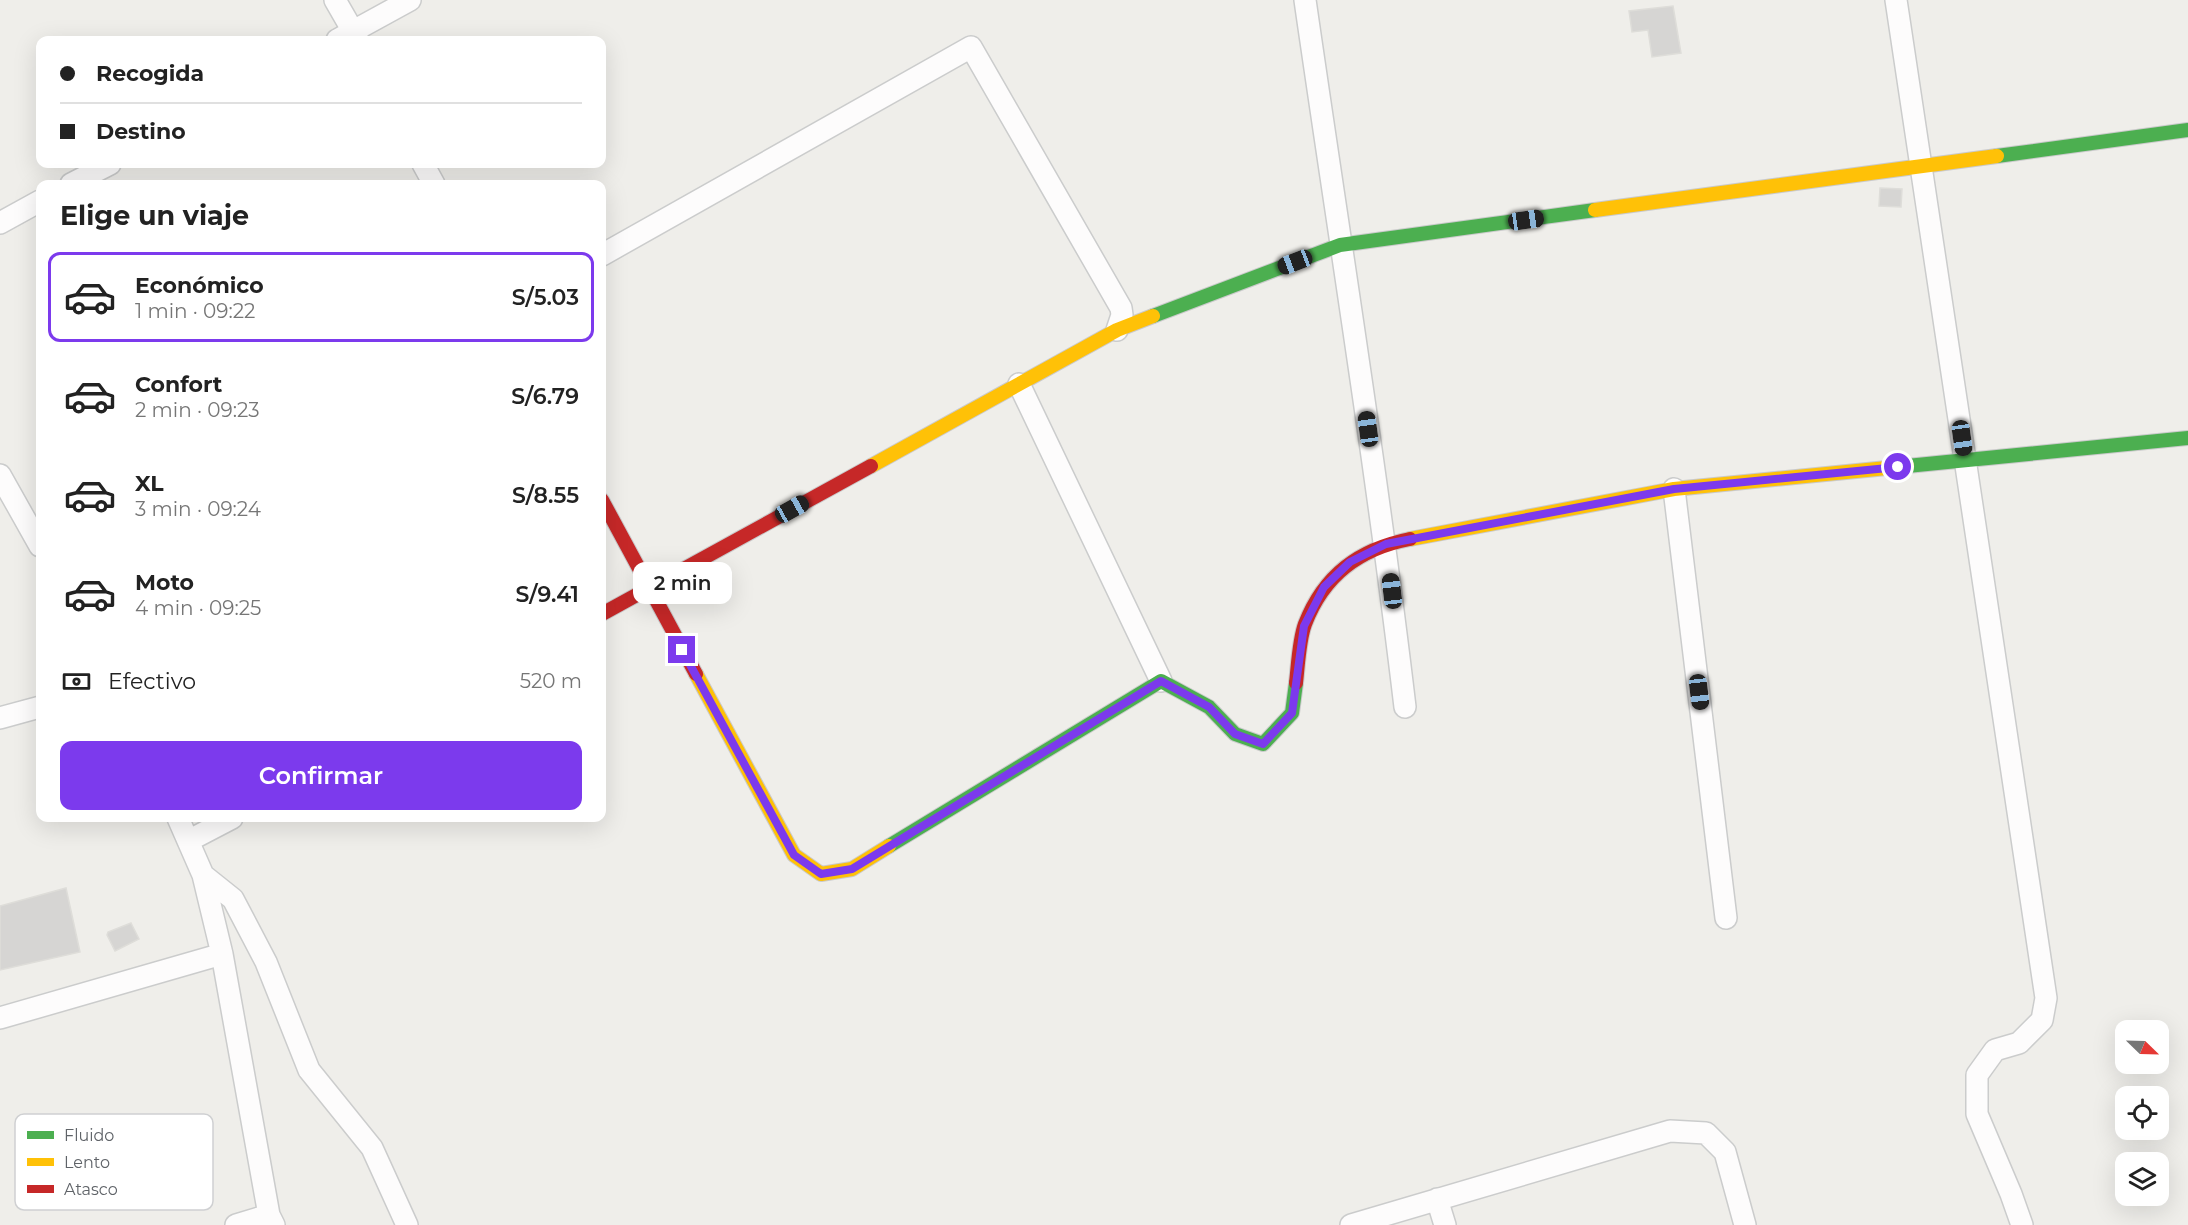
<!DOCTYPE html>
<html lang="es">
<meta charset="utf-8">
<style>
:root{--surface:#fff;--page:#f2f2f2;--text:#222;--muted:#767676;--line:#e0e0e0;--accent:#7c3aed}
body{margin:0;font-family:Montserrat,sans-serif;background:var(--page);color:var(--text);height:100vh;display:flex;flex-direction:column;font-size:22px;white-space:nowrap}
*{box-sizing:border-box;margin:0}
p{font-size:20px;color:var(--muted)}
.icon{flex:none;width:33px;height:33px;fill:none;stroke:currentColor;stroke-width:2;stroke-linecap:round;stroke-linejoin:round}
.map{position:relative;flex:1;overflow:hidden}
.sheet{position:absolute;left:36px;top:180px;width:570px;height:642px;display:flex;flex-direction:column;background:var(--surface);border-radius:12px;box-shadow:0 6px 24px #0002}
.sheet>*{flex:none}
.banner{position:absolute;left:36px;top:36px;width:570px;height:132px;border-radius:12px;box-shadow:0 6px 24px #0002;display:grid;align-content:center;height:132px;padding:0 24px;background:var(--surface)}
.needle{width:39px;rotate:113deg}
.controls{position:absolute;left:2115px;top:1020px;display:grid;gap:12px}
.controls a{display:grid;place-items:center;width:54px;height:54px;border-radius:12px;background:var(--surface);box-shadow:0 6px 24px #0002;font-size:30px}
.end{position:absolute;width:27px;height:27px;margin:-14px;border:8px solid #7c3aed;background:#fff;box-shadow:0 0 0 3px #fff}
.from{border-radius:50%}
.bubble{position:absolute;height:42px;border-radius:12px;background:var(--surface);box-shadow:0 6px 24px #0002;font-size:20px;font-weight:600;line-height:42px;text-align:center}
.car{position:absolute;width:18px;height:36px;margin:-18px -9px;border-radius:8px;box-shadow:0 0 4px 2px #0007;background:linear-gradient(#222 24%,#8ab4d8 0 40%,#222 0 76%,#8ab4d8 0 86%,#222 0)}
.banner b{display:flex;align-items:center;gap:21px;height:57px;font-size:22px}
.banner b+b{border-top:2px solid var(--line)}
.banner i{width:15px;height:15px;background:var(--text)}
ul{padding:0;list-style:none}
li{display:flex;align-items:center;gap:18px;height:90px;margin:0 12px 9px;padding:0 12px;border:3px solid transparent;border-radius:12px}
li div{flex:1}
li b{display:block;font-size:22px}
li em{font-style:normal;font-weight:600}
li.active{border-color:var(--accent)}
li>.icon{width:54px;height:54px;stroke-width:1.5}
h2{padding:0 24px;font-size:27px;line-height:72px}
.pay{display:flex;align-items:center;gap:15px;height:66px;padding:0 24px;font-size:22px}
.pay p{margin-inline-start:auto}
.primary-button{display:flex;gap:12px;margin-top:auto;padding:12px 24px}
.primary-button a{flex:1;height:69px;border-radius:12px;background:var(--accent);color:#fff;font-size:24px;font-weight:600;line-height:69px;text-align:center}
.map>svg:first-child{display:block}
.building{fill:#d6d5d3;stroke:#deddd9;stroke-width:1.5}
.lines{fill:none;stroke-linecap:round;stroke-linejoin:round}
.street-casing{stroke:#cbcccc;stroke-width:24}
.fast-casing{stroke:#cacacb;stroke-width:16}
.slow-casing{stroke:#cacacb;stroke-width:16}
.jam-casing{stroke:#cacacb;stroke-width:16}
.street{stroke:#fdfcfc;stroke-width:21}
.fast{stroke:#4caf50;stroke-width:14}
.slow{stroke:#ffc107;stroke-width:14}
.jam{stroke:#c62828;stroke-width:14}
.route{stroke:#7c3aed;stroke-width:8}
.key{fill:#fff;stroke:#cfd0d2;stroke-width:1.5}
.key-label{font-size:16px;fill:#5f6368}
</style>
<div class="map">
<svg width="2188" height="1225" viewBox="0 0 2188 1225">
<rect width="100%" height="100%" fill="#efeeea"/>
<path class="building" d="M 1673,6 L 1681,53 L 1652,57 L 1648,30 L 1632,32 L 1629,11 Z
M 1880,188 L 1902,189 L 1901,207 L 1879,206 Z
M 66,888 L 80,952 L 0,970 L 0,906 Z
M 131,923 L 139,939 L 115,951 L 107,935 L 108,932 Z"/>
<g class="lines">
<defs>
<path id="street" d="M 335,0 L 358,40
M 1305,0 C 1339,236 1377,471 1405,707
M 1896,0 L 2046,998 L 2042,1020 L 2019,1043 L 1995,1050 L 1977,1075 L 1977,1114 L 2011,1194 L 2022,1225
M 337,40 L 410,0
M 423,164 L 434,184
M 71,184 L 110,164
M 0,223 L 40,201
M 602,255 L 971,47 L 1121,308 L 1122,315 L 1117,330
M 1019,384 L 1161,681
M 0,475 L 40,546
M 1674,489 L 1726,918
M 0,718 L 40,707
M 178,818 L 203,875 L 222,954 L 269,1215 L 274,1225
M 188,841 L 232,818
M 203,875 L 233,899 L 266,962 L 309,1070 L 372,1148 L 407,1225
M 0,1018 L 222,954
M 1437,1199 L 1445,1225
M 236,1225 L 269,1215
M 1351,1225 L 1670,1131 L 1706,1133 L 1725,1152 L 1745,1225"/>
<path id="fast" d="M 1997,156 L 2188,130
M 1153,316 L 1340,245 L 1595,210
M 1907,466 L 2188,438
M 889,846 L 1161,681 L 1209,707 L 1235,734 L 1263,744 L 1292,713 L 1296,683"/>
<path id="slow" d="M 1595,210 L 1997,156
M 871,466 L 1117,330 L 1153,316
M 1410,539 L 1674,489 L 1907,466
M 696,674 L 794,855 L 821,874 L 852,869 L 889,846"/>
<path id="jam" d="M 602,500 L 696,674
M 602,614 L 871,466
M 1296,683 C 1298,666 1299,640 1305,624 C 1324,575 1359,549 1410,539"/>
</defs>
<use href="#street" class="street-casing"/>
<use href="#fast" class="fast-casing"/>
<use href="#slow" class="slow-casing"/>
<use href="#jam" class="jam-casing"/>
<use href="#street" class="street"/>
<use href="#fast" class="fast"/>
<use href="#slow" class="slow"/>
<use href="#jam" class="jam"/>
</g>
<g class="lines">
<path class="route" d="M 682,650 L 794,855 L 821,874 L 852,869 L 1161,681 L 1209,707 L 1235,734 L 1263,744 L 1292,713 L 1304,626 L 1324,587 L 1350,562 L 1386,544 L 1674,489 L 1898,467"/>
</g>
<rect x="15" y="1114" width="198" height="96" rx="9" class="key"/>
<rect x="27" y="1131" width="27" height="8" fill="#4caf50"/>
<rect x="27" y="1158" width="27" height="8" fill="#ffc107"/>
<rect x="27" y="1185" width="27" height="8" fill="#c62828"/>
<g class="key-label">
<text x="64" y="1141">Fluido</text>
<text x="64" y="1168">Lento</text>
<text x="64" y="1195">Atasco</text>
</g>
</svg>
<div class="controls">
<a><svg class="needle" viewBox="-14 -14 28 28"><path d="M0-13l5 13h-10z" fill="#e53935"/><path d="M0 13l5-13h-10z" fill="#767676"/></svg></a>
<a><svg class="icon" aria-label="locate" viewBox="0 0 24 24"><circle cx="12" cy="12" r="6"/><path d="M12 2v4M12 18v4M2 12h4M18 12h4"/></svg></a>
<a><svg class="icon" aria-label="layers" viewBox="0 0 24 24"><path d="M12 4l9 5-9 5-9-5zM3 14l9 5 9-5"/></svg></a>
</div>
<i class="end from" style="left:1898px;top:467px"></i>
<i class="end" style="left:682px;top:650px"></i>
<div class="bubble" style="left:633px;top:562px;width:99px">2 min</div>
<i class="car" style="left:1526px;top:220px;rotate:82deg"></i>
<i class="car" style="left:1295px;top:262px;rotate:249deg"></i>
<i class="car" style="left:1368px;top:429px;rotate:352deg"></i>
<i class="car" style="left:1962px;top:438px;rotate:172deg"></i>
<i class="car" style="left:792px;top:509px;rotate:61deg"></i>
<i class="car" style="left:1392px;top:591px;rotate:353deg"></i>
<i class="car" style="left:1699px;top:692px;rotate:173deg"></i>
<div class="banner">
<b><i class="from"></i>Recogida</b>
<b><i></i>Destino</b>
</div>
<section class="sheet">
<h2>Elige un viaje</h2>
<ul>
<li class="active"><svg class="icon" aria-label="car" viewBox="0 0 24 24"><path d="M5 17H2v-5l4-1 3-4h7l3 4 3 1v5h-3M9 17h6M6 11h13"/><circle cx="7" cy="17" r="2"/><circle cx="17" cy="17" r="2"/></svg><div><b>Económico</b><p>1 min · 09:22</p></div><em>S/5.03</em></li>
<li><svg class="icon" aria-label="car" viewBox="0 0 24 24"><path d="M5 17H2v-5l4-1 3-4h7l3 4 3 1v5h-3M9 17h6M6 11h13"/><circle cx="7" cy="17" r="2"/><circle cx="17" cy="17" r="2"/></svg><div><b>Confort</b><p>2 min · 09:23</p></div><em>S/6.79</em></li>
<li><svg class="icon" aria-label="car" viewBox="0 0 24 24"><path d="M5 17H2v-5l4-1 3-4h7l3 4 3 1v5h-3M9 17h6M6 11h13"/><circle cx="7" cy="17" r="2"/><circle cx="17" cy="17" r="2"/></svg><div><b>XL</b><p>3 min · 09:24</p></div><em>S/8.55</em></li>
<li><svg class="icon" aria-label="car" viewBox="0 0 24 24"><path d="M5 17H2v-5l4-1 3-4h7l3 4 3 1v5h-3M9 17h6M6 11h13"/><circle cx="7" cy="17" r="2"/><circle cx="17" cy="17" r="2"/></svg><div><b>Moto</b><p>4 min · 09:25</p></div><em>S/9.41</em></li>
</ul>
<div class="pay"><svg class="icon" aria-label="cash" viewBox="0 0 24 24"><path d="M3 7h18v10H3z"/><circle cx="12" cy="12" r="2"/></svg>Efectivo<p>520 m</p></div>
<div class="primary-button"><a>Confirmar</a></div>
</section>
</div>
